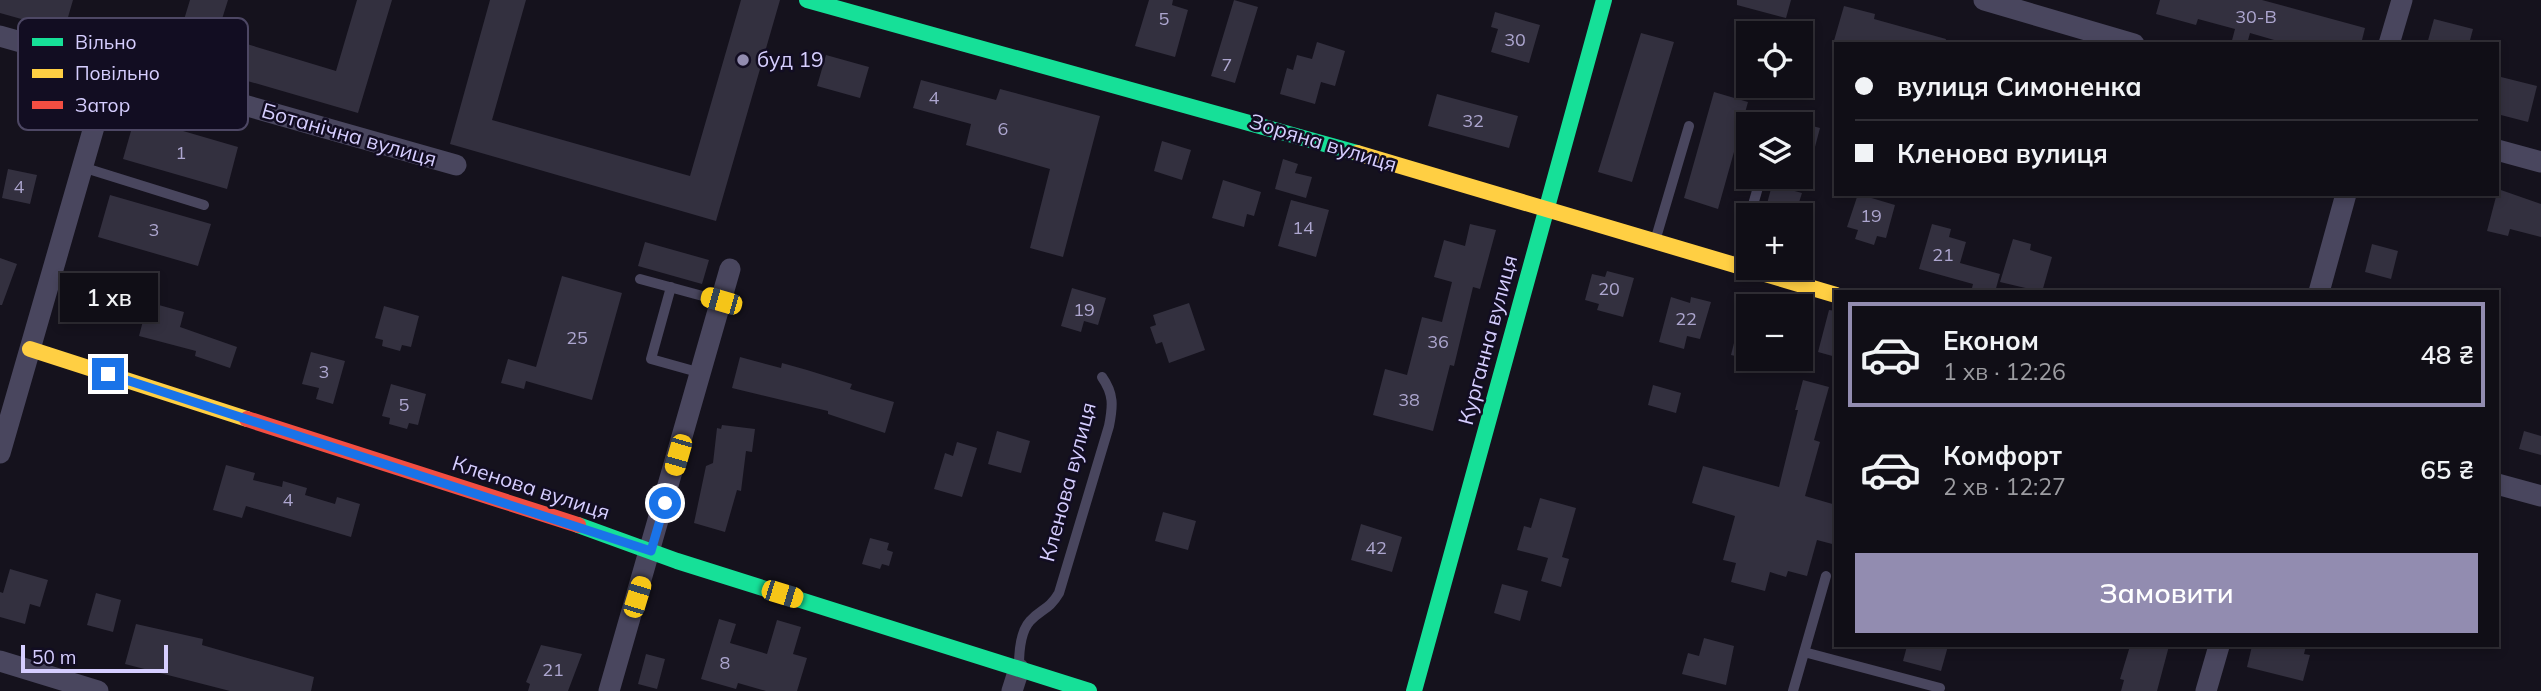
<!DOCTYPE html>
<html lang="uk">
<meta charset="utf-8">
<style>
:root{--surface:#100e16;--page:#19171f;--text:#f1f3f6;--muted:#9c9ca1;--line:#302e35;--accent:#928cb0}
body{margin:0;font-family:Mulish,sans-serif;background:var(--page);color:var(--text);height:100vh;display:flex;flex-direction:column;font-size:26px;white-space:nowrap}
*{box-sizing:border-box;margin:0}
p{font-size:23px;color:var(--muted)}
.icon{flex:none;width:38px;height:38px;fill:none;stroke:currentColor;stroke-width:2;stroke-linecap:round;stroke-linejoin:round}
.map{position:relative;flex:1;overflow:hidden}
.drawer{position:absolute;left:1834px;top:290px;width:665px;height:357px;display:flex;flex-direction:column;background:var(--surface);border-radius:0px;box-shadow:0 4px 10px #0003,0 0 0 2px var(--line)}
.drawer>*{flex:none}
.banner{position:absolute;left:1834px;top:42px;width:665px;height:154px;border-radius:0px;box-shadow:0 4px 10px #0003,0 0 0 2px var(--line);display:grid;align-content:center;height:154px;padding:0 21px;background:var(--surface)}
.fabs{position:absolute;left:1736px;top:21px;display:grid;gap:14px}
.fabs a{display:grid;place-items:center;width:77px;height:77px;border-radius:0px;background:var(--surface);box-shadow:0 4px 10px #0003,0 0 0 2px var(--line);font-size:35px}
.scale{position:absolute;left:21px;bottom:18px;width:147px;box-sizing:border-box;padding-left:7px;border:4px solid #d6ceff;border-top:0;font-size:19px;line-height:24px;white-space:nowrap;color:#d6ceff;-webkit-text-stroke:5px #120d22;paint-order:stroke}
.end{position:absolute;width:32px;height:32px;margin:-16px;border:9px solid #1a73e8;background:#fff;box-shadow:0 0 0 4px #fff}
.from{border-radius:50%}
.bubble{position:absolute;height:49px;border-radius:0px;background:var(--surface);box-shadow:0 4px 10px #0003,0 0 0 2px var(--line);font-size:23px;font-weight:600;line-height:49px;text-align:center}
.car{position:absolute;width:21px;height:42px;margin:-21px -10px;border-radius:9px;box-shadow:0 0 5px 2px #0007;background:linear-gradient(#f5c518 24%,#345 0 40%,#f5c518 0 76%,#345 0 86%,#f5c518 0)}
.banner b{display:flex;align-items:center;gap:24px;height:66px;font-size:26px}
.banner b+b{border-top:2px solid var(--line)}
.banner i{width:18px;height:18px;background:var(--text)}
ul{padding:12px 0 0;list-style:none}
li{display:flex;align-items:center;gap:21px;height:105px;margin:0 14px 10px;padding:0 7px;border:4px solid transparent;border-radius:0px}
li div{flex:1}
li b{display:block;font-size:26px}
li em{font-style:normal;font-weight:600}
li.selected{border-color:var(--accent)}
li>.icon{width:63px;height:63px;stroke-width:1.5}
.cta{display:flex;gap:14px;margin-top:auto;padding:14px 21px}
.cta a{flex:1;height:80px;border-radius:0px;background:var(--accent);color:#fff;font-size:28px;font-weight:600;line-height:80px;text-align:center}
.map>svg:first-child{display:block}
.building{fill:#33303f}
.lines{fill:none;stroke-linecap:round;stroke-linejoin:round}
.lane{stroke:#49465e;stroke-width:10}
.street{stroke:#49465e;stroke-width:21}
.fast{stroke:#16e098;stroke-width:16}
.slow{stroke:#ffcf43;stroke-width:16}
.jam{stroke:#f24e42;stroke-width:16}
.route{stroke:#1a73e8;stroke-width:9}
.poi-dot{fill:#928cb0;stroke:#120d22;stroke-width:2.5}
.labels{text-anchor:middle;stroke-width:5;stroke-linejoin:round;paint-order:stroke}
.number-label{font-size:18px;fill:#ada6cf}
.poi-label{font-size:21px;fill:#d6ceff;stroke:#120d22;text-anchor:start}
.street-label{font-size:21px;fill:#d6ceff;stroke:#120d22}
.key{fill:#120d22;stroke:#4d4764;stroke-width:2}
.key-label{font-size:19px;fill:#d6ceff}
</style>
<div class="map">
<svg width="2541" height="691" viewBox="0 0 2541 691">
<rect width="100%" height="100%" fill="#15121d"/>
<path class="building" d="M 0,0 L 73,0 L 64,31 L 0,13 Z
M 190,0 L 228,0 L 217,35 L 336,71 L 357,0 L 392,0 L 358,113 L 172,59 Z
M 490,0 L 526,0 L 492,120 L 690,176 L 741,0 L 780,0 L 716,221 L 450,144 Z
M 1149,0 L 1173,0 L 1172,5 L 1188,10 L 1175,57 L 1135,46 Z
M 1234,0 L 1258,7 L 1235,83 L 1211,76 Z
M 1737,0 L 1791,0 L 1786,18 L 1737,5 Z
M 2160,0 L 2262,0 L 2365,28 L 2361,44 L 2288,44 L 2250,33 L 2247,44 L 2231,44 L 2235,29 L 2198,19 L 2196,25 L 2156,14 Z
M 1844,6 L 1875,14 L 1874,19 L 1946,39 L 1945,44 L 1833,44 Z
M 1495,12 L 1540,25 L 1529,63 L 1491,52 L 1498,29 L 1491,27 Z
M 2434,19 L 2473,29 L 2469,44 L 2427,44 Z
M 1641,33 L 1674,42 L 1632,182 L 1598,172 Z
M 1317,42 L 1345,51 L 1335,86 L 1321,82 L 1315,104 L 1280,94 L 1287,68 L 1293,70 L 1297,55 L 1312,59 Z
M 826,55 L 869,67 L 860,98 L 817,86 Z
M 2497,76 L 2537,86 L 2528,122 L 2497,114 Z
M 921,80 L 996,100 L 1000,89 L 1100,116 L 1063,257 L 1030,248 L 1050,169 L 966,145 L 971,124 L 913,108 Z
M 1714,92 L 1748,102 L 1718,209 L 1684,198 Z
M 1437,94 L 1518,116 L 1509,148 L 1428,126 Z
M 135,117 L 238,147 L 227,189 L 123,159 Z
M 1801,123 L 1820,128 L 1806,181 L 1801,181 Z
M 1162,141 L 1191,150 L 1182,180 L 1154,171 Z
M 1283,159 L 1298,164 L 1295,173 L 1312,177 L 1306,198 L 1275,189 Z
M 8,169 L 37,175 L 30,204 L 2,198 Z
M 1223,180 L 1261,192 L 1254,216 L 1247,214 L 1244,227 L 1212,218 Z
M 1772,185 L 1802,193 L 1795,215 L 1764,215 Z
M 2498,189 L 2541,204 L 2541,237 L 2510,229 L 2508,236 L 2487,231 Z
M 1858,194 L 1895,205 L 1886,238 L 1877,236 L 1874,245 L 1855,239 L 1858,230 L 1847,227 Z
M 110,195 L 211,224 L 198,266 L 98,237 Z
M 1291,200 L 1329,210 L 1316,257 L 1278,246 Z
M 1470,224 L 1496,230 L 1480,289 L 1473,287 L 1454,366 L 1450,365 L 1433,431 L 1373,415 L 1385,369 L 1407,375 L 1422,317 L 1442,322 L 1452,282 L 1434,277 L 1444,240 L 1465,246 Z
M 1932,224 L 1951,229 L 1949,237 L 1966,242 L 1960,263 L 2000,274 L 1995,292 L 1971,292 L 1973,284 L 1919,269 Z
M 2013,239 L 2031,244 L 2030,250 L 2052,257 L 2042,292 L 2000,282 Z
M 645,242 L 709,260 L 702,284 L 638,266 Z
M 2372,244 L 2398,251 L 2391,279 L 2365,272 Z
M 0,258 L 17,264 L 2,305 L 0,305 Z
M 1607,271 L 1634,278 L 1623,317 L 1597,310 L 1599,304 L 1585,300 L 1592,274 L 1605,277 Z
M 562,276 L 622,293 L 592,400 L 526,381 L 524,389 L 501,383 L 508,359 L 536,367 Z
M 97,278 L 122,284 L 111,324 L 80,315 L 87,289 L 93,291 Z
M 1072,288 L 1106,298 L 1098,325 L 1084,321 L 1081,332 L 1061,326 Z
M 1671,297 L 1690,303 L 1691,297 L 1711,302 L 1700,339 L 1687,336 L 1684,349 L 1659,342 Z
M 148,302 L 184,312 L 180,327 L 237,347 L 230,368 L 195,356 L 196,351 L 139,336 Z
M 1189,303 L 1205,350 L 1169,363 L 1162,342 L 1156,344 L 1150,327 L 1156,325 L 1153,315 Z
M 384,306 L 419,316 L 411,347 L 402,345 L 400,351 L 382,346 L 383,340 L 375,338 Z
M 1743,307 L 1748,308 L 1748,359 L 1731,355 Z
M 1829,310 L 1836,311 L 1836,357 L 1818,352 Z
M 311,352 L 345,361 L 333,404 L 316,399 L 319,388 L 302,384 Z
M 740,357 L 781,368 L 782,363 L 807,370 L 852,384 L 850,389 L 894,402 L 885,433 L 828,414 L 828,411 L 732,388 Z
M 1803,380 L 1829,387 L 1814,440 L 1820,442 L 1805,496 L 1836,505 L 1836,545 L 1817,540 L 1807,576 L 1788,571 L 1786,577 L 1770,572 L 1765,591 L 1731,582 L 1736,563 L 1723,560 L 1735,516 L 1692,503 L 1703,466 L 1779,487 L 1798,410 L 1795,410 Z
M 391,384 L 426,394 L 418,425 L 409,423 L 407,429 L 389,424 L 390,418 L 382,416 Z
M 1653,385 L 1681,393 L 1676,413 L 1648,405 Z
M 722,425 L 755,429 L 752,452 L 746,451 L 741,491 L 737,490 L 725,532 L 694,523 L 706,466 L 713,463 L 717,428 L 721,429 Z
M 997,431 L 1030,441 L 1021,473 L 988,464 Z
M 2524,431 L 2541,436 L 2541,455 L 2519,449 Z
M 957,442 L 977,448 L 962,497 L 934,489 L 945,453 L 953,456 Z
M 226,465 L 255,473 L 253,480 L 282,487 L 283,481 L 307,488 L 305,495 L 335,504 L 337,497 L 360,504 L 351,537 L 246,506 L 242,518 L 213,510 Z
M 1540,498 L 1576,508 L 1562,557 L 1569,559 L 1561,587 L 1541,581 L 1548,558 L 1517,550 L 1524,526 L 1531,528 Z
M 1163,512 L 1196,521 L 1188,550 L 1155,541 Z
M 1361,524 L 1402,537 L 1392,572 L 1351,560 Z
M 870,538 L 889,543 L 887,550 L 893,552 L 889,566 L 882,564 L 880,569 L 862,564 Z
M 10,569 L 48,580 L 40,607 L 30,604 L 25,624 L 0,617 L 0,592 L 3,593 Z
M 1502,584 L 1528,591 L 1520,621 L 1494,613 Z
M 96,593 L 121,600 L 113,632 L 87,625 Z
M 719,619 L 736,624 L 730,643 L 767,654 L 777,620 L 801,627 L 793,654 L 807,658 L 797,691 L 766,691 L 738,683 L 736,689 L 701,679 Z
M 136,624 L 203,639 L 202,645 L 314,677 L 311,691 L 230,691 L 125,664 Z
M 1704,638 L 1734,646 L 1726,685 L 1682,674 L 1688,653 L 1699,656 Z
M 541,645 L 582,654 L 568,691 L 528,691 L 530,684 L 526,682 Z
M 1907,646 L 1948,646 L 1941,671 L 1903,661 Z
M 2130,646 L 2169,646 L 2157,691 L 2121,691 L 2124,680 L 2120,679 Z
M 2252,646 L 2306,646 L 2304,654 L 2310,655 L 2303,681 L 2247,667 Z
M 646,654 L 665,659 L 657,689 L 638,684 Z"/>
<g class="lines">
<path class="lane" d="M 1776,124 L 1776,123
M 82,167 L 204,205
M 1750,215 L 1761,177
M 1655,241 L 1689,126
M 1737,263 L 1748,222
M 640,279 L 721,301
M 671,287 L 651,359 L 701,373
M 1804,652 L 1940,688
M 1019,666 C 1019,653 1020,632 1030,621 C 1041,609 1049,610 1059,593 L 1109,426 C 1113,406 1114,394 1102,377
M 1793,691 L 1826,576"/>
<path class="street" d="M 1984,0 L 2134,44
M 0,36 L 456,165
M 2389,44 L 2402,0
M 2497,150 L 2541,162
M 2319,292 L 2346,194
M 0,453 L 111,68
M 2497,484 L 2541,496
M 0,661 L 98,691
M 609,691 L 730,269
M 1012,691 L 1019,669
M 2206,691 L 2219,646"/>
<path class="fast" d="M 807,0 L 1357,153
M 578,525 L 677,561 L 1089,691
M 1414,691 L 1604,0"/>
<path class="slow" d="M 1357,153 L 1836,295
M 30,349 L 247,419"/>
<path class="jam" d="M 247,419 L 578,525"/>
</g>
<g class="lines">
<path class="route" d="M 108,374 L 651,551 L 665,503"/>
</g>
<circle class="poi-dot" cx="743" cy="60" r="7"/>
<g class="labels">
<g class="number-label">
<text x="2256" y="23">30-В</text>
<text x="1164" y="25">5</text>
<text x="1515" y="46">30</text>
<text x="1227" y="71">7</text>
<text x="934" y="104">4</text>
<text x="1473" y="127">32</text>
<text x="1003" y="135">6</text>
<text x="181" y="159">1</text>
<text x="19" y="193">4</text>
<text x="1871" y="222">19</text>
<text x="1303" y="234">14</text>
<text x="154" y="236">3</text>
<text x="1943" y="261">21</text>
<text x="1609" y="295">20</text>
<text x="1084" y="316">19</text>
<text x="1686" y="325">22</text>
<text x="577" y="344">25</text>
<text x="1438" y="348">36</text>
<text x="324" y="378">3</text>
<text x="1409" y="406">38</text>
<text x="404" y="411">5</text>
<text x="288" y="506">4</text>
<text x="1376" y="554">42</text>
<text x="725" y="669">8</text>
<text x="553" y="676">21</text>
</g>
<g class="poi-label">
<text x="757" y="67">буд 19</text>
</g>
<g class="street-label">
<text transform="translate(349 135) rotate(16)" y="7">Ботанічна вулиця</text>
<text transform="translate(1323 143) rotate(17)" y="7">Зоряна вулиця</text>
<text transform="translate(1488 340) rotate(-75)" y="7">Курганна вулиця</text>
<text transform="translate(1068 482) rotate(-75)" y="7">Кленова вулиця</text>
<text transform="translate(531 488) rotate(18)" y="7">Кленова вулиця</text>
</g>
</g>
<rect x="18" y="18" width="230" height="112" rx="10" class="key"/>
<rect x="32" y="38" width="31" height="8" fill="#16e098"/>
<rect x="32" y="69" width="31" height="9" fill="#ffcf43"/>
<rect x="32" y="101" width="31" height="8" fill="#f24e42"/>
<g class="key-label">
<text x="75" y="49">Вільно</text>
<text x="75" y="80">Повільно</text>
<text x="75" y="112">Затор</text>
</g>
</svg>
<div class="fabs">
<a><svg class="icon" aria-label="locate" viewBox="0 0 24 24"><circle cx="12" cy="12" r="6"/><path d="M12 2v4M12 18v4M2 12h4M18 12h4"/></svg></a>
<a><svg class="icon" aria-label="layers" viewBox="0 0 24 24"><path d="M12 4l9 5-9 5-9-5zM3 14l9 5 9-5"/></svg></a>
<a>+</a>
<a>−</a>
</div>
<div class="scale">50 m</div>
<i class="end from" style="left:665px;top:503px"></i>
<i class="end" style="left:108px;top:374px"></i>
<div class="bubble" style="left:60px;top:273px;width:98px">1 хв</div>
<i class="car" style="left:721px;top:301px;rotate:286deg"></i>
<i class="car" style="left:678px;top:455px;rotate:196deg"></i>
<i class="car" style="left:782px;top:594px;rotate:107deg"></i>
<i class="car" style="left:637px;top:597px;rotate:17deg"></i>
<div class="banner">
<b><i class="from"></i>вулиця Симоненка</b>
<b><i></i>Кленова вулиця</b>
</div>
<section class="drawer">
<ul>
<li class="selected"><svg class="icon" aria-label="car" viewBox="0 0 24 24"><path d="M5 17H2v-5l4-1 3-4h7l3 4 3 1v5h-3M9 17h6M6 11h13"/><circle cx="7" cy="17" r="2"/><circle cx="17" cy="17" r="2"/></svg><div><b>Економ</b><p>1 хв · 12:26</p></div><em>48 ₴</em></li>
<li><svg class="icon" aria-label="car" viewBox="0 0 24 24"><path d="M5 17H2v-5l4-1 3-4h7l3 4 3 1v5h-3M9 17h6M6 11h13"/><circle cx="7" cy="17" r="2"/><circle cx="17" cy="17" r="2"/></svg><div><b>Комфорт</b><p>2 хв · 12:27</p></div><em>65 ₴</em></li>
</ul>
<div class="cta"><a>Замовити</a></div>
</section>
</div>
